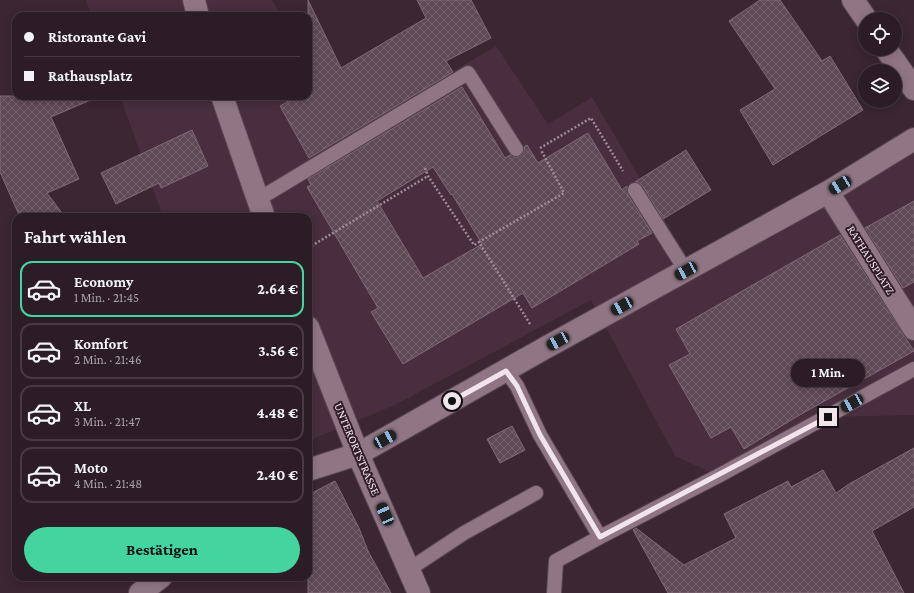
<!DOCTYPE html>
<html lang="de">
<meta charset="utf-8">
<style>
:root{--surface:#2c1c26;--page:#382932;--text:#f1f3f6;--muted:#a6a1a7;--line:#483a43;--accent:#44d49f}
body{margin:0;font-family:"Crimson Pro",serif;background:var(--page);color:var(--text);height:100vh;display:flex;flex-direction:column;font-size:15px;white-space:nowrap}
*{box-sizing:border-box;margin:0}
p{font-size:13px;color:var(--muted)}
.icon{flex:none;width:22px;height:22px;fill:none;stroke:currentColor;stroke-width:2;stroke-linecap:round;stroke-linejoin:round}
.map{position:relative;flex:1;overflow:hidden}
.side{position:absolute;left:12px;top:213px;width:300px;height:368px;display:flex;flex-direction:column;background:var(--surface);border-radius:12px;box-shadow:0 2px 10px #0003,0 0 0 1px var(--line)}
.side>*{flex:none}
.top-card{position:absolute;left:12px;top:12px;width:300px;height:88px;border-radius:12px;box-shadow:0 2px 10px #0003,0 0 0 1px var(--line);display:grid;align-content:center;height:88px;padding:0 12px;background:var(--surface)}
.fabs{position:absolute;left:858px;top:12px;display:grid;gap:8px}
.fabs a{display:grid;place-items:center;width:44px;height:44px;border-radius:50%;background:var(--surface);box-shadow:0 2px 10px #0003,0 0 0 1px var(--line);font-size:20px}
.end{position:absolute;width:18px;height:18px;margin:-9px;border:5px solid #f2e4eb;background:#111;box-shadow:0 0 0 2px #111}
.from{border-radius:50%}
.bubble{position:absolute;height:28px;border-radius:14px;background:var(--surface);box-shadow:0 2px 10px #0003,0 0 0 1px var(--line);font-size:13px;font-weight:700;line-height:28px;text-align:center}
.car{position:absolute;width:12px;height:24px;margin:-12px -6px;border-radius:5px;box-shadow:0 0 3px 1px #0007;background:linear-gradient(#222 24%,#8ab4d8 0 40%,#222 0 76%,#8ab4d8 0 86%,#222 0)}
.top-card b{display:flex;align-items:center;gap:14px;height:38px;font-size:15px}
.top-card b+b{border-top:1px solid var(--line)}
.top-card i{width:10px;height:10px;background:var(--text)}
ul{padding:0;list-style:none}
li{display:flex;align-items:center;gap:12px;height:56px;margin:0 8px 6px;padding:0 4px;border:2px solid var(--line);border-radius:12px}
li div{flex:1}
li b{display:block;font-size:15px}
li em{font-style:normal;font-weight:700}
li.active{border-color:var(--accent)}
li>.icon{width:36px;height:36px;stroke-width:1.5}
h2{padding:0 12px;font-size:18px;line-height:48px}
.action{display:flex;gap:8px;margin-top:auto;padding:8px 12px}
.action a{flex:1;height:46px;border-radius:24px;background:var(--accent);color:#111;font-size:16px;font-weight:700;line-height:46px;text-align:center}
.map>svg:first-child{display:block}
.built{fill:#482e3e}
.building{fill:url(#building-cross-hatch);stroke:#826977;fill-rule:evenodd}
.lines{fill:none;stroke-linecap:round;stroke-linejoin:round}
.lane-casing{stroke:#574650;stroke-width:16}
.street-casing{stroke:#574650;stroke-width:24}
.path{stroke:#9d8c95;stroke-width:2.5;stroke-dasharray:2 2;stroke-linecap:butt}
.lane{stroke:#907684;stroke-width:14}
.street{stroke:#907684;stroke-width:22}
.route{stroke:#f2e4eb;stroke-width:5}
.labels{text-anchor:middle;stroke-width:4;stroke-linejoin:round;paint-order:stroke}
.street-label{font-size:12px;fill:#f2e4eb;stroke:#311c28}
</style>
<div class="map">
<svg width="914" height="593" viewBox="0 0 914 593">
<defs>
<pattern id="building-cross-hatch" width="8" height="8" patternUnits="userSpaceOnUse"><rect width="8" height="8" fill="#604956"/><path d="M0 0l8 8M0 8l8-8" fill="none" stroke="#77636e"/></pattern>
</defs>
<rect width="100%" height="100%" fill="#3b2632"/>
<path class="built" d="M 86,0 L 272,0 L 281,16 L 91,16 Z
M 496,46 L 548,124 L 592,97 L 698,276 L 914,151 L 914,415 L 828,417 L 718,476 L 675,456 L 591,300 L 395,405 L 308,441 L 308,217 L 163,217 L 120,96 L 308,96 L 349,132 Z"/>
<path class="building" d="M 308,0 L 341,68 L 426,18 L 417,0 L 471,0 L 491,38 L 446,61 L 453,72 L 309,158 L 280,106 L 297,96 L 308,96 Z
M 760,0 L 780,0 L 822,61 L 830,56 L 863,110 L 773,165 L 740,110 L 775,89 L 729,21 Z
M 462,87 L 505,158 L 510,155 L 516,157 L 520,156 L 524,153 L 524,147 L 527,145 L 538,163 L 588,133 L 622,190 L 627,186 L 628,195 L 652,233 L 637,241 L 639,244 L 532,308 L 523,293 L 403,364 L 371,312 L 378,308 L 307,187 L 311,185 L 308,179 ZM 433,167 L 451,195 L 452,194 L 482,244 L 423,278 L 377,201 Z
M 0,96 L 100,96 L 51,117 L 79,179 L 47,193 L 65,217 L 20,217 L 0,172 Z
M 192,130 L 208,166 L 161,188 L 159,183 L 116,204 L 101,173 Z
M 686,150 L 711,190 L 663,219 L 642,185 L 635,182 Z
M 914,201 L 914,282 L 903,288 L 865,228 Z
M 840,235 L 914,351 L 796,417 L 744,449 L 731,427 L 711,438 L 669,365 L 690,354 L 676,329 Z
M 512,426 L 525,450 L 500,463 L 487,439 Z
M 914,448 L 914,507 L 872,531 L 904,593 L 668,593 L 633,530 L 636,528 L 684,565 L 736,538 L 724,514 L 788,481 L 791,487 L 823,470 L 836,493 L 849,484 Z
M 335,481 L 359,528 L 368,551 L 391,593 L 308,593 L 308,495 Z"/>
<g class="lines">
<defs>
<path id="lane" d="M 635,190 L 686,271
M 257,200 L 468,73 L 516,149
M 506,371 L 517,386 L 540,435 L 600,537 L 718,476 L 914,369
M 408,570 L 464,533 L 536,493
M 554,593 L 556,561 L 600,537"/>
<path id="street" d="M 194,0 L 198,16
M 853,0 L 866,19
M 886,49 L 914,89
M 222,96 L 264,217
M 828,192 L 914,329
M 308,327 L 358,454 L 419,593
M 308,470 L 358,454 L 545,348 L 828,192 L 914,139
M 140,593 L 161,577"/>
</defs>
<use href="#lane" class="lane-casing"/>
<use href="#street" class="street-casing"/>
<path class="path" d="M 540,148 L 591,118 L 623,171
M 425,168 L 428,176 L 474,245 L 479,242
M 308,248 L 428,176
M 530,324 L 479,242 L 564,193 L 541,150"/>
<use href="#lane" class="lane"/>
<use href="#street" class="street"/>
</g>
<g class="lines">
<path class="route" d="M 452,401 L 506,371 L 517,386 L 540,435 L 600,537 L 828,417"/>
</g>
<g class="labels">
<g class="street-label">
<text transform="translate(871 260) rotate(58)" y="4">RATHAUSPLATZ</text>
<text transform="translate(357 449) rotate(67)" y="4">UNTERORTSTRASSE</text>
</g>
</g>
</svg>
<div class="fabs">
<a><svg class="icon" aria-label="locate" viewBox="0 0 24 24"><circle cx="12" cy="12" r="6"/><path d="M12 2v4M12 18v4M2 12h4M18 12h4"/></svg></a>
<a><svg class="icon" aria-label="layers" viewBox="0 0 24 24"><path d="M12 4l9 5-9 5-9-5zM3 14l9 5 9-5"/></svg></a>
</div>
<i class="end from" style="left:452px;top:401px"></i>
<i class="end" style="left:828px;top:417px"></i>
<div class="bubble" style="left:791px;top:359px;width:74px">1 Min.</div>
<i class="car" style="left:840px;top:185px;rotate:239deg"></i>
<i class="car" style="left:686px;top:271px;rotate:241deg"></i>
<i class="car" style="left:622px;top:306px;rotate:241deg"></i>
<i class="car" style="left:558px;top:341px;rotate:241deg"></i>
<i class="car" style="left:852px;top:403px;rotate:241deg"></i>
<i class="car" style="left:385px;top:439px;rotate:61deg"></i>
<i class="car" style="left:385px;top:514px;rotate:336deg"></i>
<div class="top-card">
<b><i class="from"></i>Ristorante Gavi</b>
<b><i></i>Rathausplatz</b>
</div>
<section class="side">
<h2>Fahrt wählen</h2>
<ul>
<li class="active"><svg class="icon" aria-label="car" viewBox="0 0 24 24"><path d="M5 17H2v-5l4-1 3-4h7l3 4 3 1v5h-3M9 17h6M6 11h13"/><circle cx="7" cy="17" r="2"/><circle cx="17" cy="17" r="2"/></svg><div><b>Economy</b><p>1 Min. · 21:45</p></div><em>2.64 €</em></li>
<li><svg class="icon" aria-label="car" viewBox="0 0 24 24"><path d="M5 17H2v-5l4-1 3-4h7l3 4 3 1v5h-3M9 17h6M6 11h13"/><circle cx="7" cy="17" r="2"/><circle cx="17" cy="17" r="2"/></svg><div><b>Komfort</b><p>2 Min. · 21:46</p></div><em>3.56 €</em></li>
<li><svg class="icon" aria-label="car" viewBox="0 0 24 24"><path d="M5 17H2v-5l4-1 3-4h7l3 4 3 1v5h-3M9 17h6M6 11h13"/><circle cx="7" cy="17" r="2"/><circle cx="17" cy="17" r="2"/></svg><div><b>XL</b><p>3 Min. · 21:47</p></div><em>4.48 €</em></li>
<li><svg class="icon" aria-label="car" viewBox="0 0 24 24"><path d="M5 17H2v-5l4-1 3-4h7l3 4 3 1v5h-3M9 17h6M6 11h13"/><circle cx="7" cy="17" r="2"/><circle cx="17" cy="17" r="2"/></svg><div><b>Moto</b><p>4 Min. · 21:48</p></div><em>2.40 €</em></li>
</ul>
<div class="action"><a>Bestätigen</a></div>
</section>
</div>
